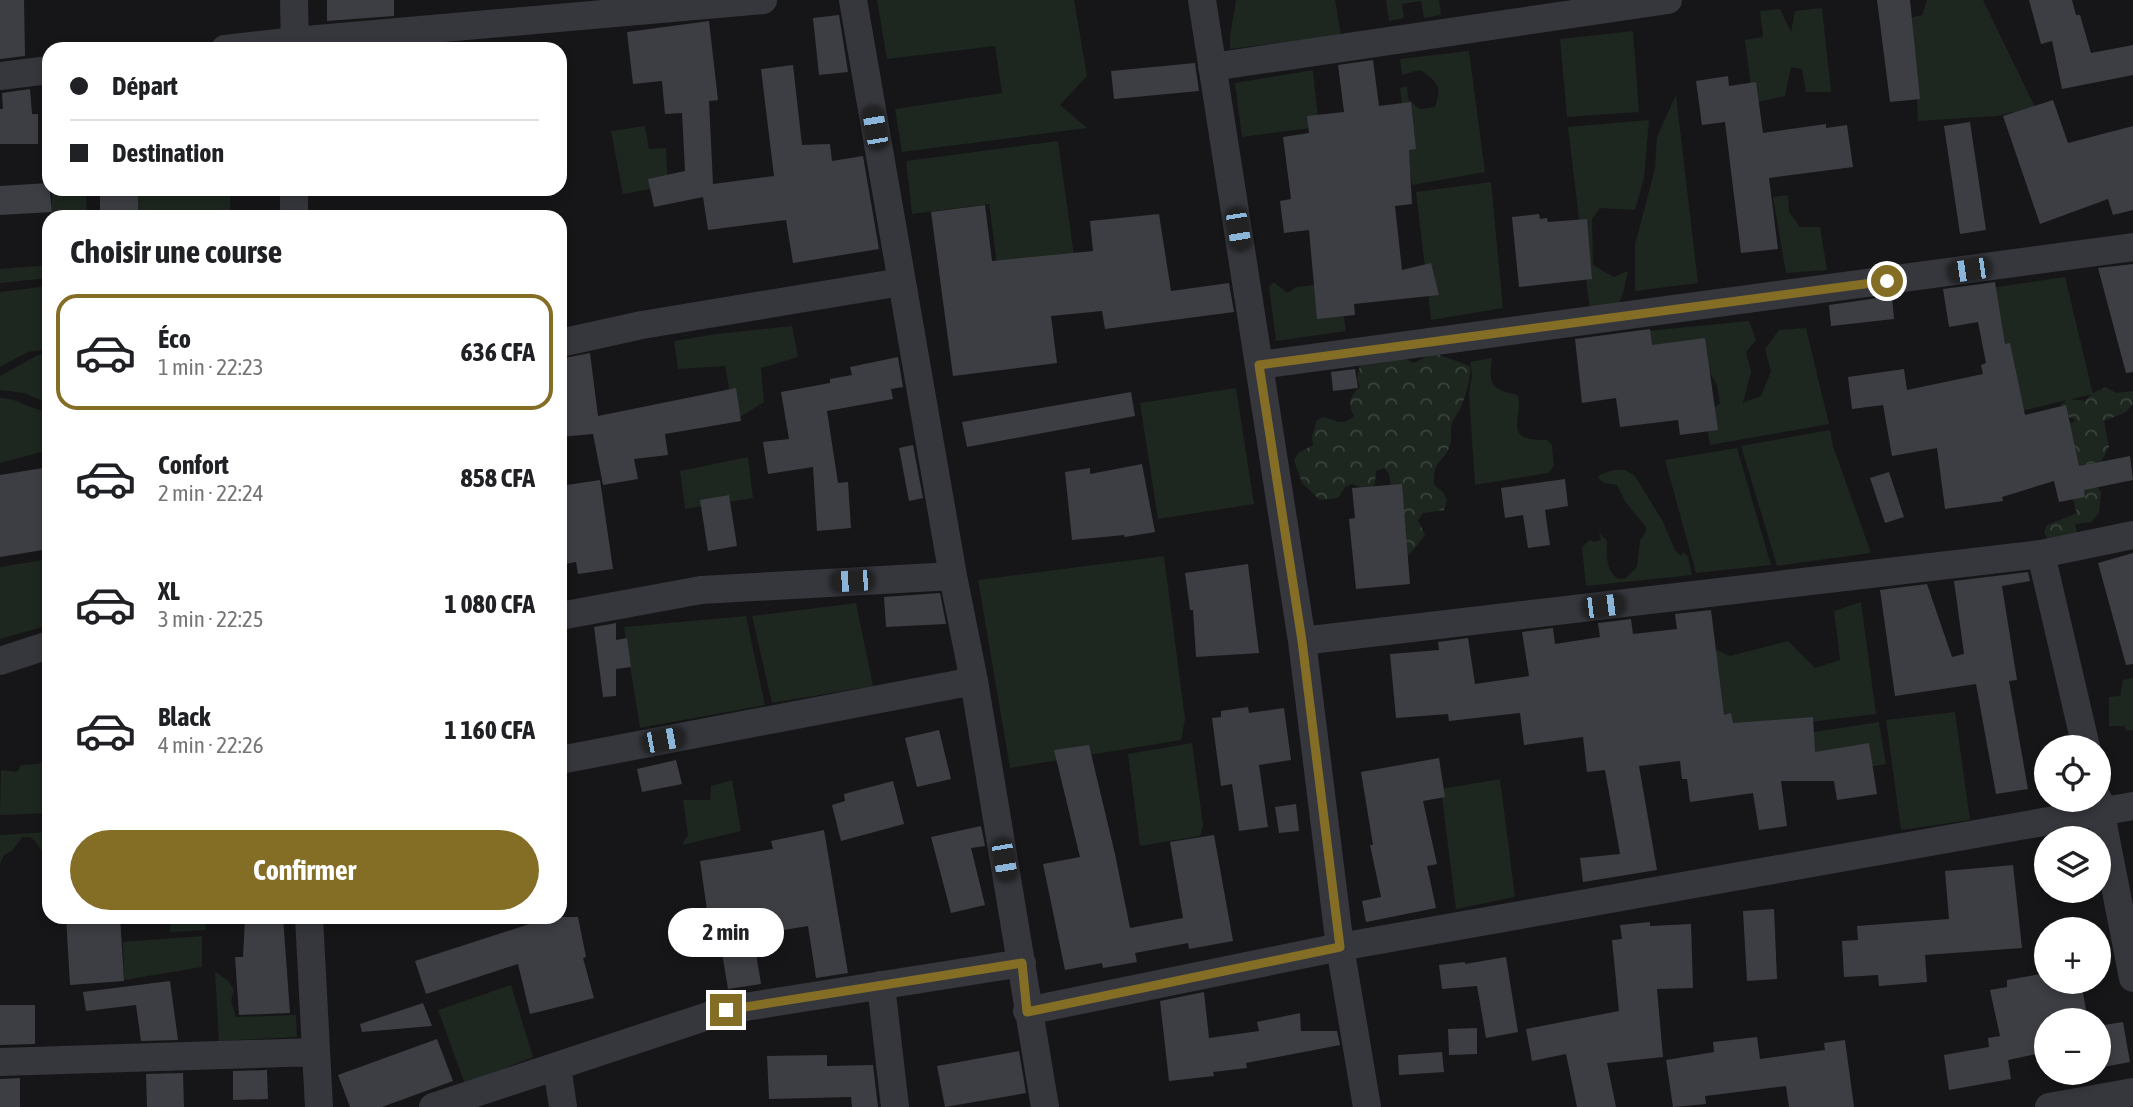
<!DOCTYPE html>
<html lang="fr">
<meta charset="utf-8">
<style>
:root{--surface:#fff;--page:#f2f2f2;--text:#202124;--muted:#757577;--line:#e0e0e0;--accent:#846e25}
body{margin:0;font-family:"Asap Condensed",sans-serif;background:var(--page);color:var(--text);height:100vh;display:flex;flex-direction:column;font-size:26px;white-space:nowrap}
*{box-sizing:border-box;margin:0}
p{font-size:23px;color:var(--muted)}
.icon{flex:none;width:38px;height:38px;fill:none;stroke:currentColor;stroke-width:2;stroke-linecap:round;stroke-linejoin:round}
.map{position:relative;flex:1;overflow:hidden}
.details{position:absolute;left:42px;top:210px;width:525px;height:714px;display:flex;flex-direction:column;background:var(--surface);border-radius:21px;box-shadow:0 4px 10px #0003}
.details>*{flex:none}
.top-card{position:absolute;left:42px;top:42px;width:525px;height:154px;border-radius:21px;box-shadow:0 4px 10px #0003;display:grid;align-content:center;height:154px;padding:0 28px;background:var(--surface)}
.buttons{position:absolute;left:2034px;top:735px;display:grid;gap:14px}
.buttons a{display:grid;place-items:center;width:77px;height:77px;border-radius:50%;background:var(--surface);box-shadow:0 4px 10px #0003;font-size:35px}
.end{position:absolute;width:32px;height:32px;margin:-16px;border:9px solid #846e25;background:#fff;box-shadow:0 0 0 4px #fff}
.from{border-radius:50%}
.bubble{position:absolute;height:49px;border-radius:24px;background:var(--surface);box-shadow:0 4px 10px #0003;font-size:23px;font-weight:700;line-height:49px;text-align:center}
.car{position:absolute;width:21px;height:42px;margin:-21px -10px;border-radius:9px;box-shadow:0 0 5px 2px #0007;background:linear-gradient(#222 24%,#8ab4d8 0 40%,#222 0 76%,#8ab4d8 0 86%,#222 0)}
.top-card b{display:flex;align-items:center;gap:24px;height:66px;font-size:26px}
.top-card b+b{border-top:2px solid var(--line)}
.top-card i{width:18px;height:18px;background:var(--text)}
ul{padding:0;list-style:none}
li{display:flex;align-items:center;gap:21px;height:116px;margin:0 14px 10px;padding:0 14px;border:4px solid transparent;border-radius:21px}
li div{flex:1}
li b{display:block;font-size:26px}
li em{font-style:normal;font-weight:700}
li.on{border-color:var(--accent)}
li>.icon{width:63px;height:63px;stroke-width:1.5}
h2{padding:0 28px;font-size:32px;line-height:84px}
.primary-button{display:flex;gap:14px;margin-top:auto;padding:14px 28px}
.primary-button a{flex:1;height:80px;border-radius:42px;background:var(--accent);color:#fff;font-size:28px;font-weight:700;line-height:80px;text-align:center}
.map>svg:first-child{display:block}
.green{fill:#1d261f}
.forest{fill:url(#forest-crowns)}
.building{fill:#3d3e43}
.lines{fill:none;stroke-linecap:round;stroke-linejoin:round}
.street{stroke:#36373d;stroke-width:28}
.route{stroke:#846e25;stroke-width:9}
</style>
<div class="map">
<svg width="2133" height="1107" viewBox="0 0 2133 1107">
<defs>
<pattern id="forest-crowns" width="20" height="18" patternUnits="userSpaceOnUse" patternTransform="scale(1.75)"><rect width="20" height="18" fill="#1d261f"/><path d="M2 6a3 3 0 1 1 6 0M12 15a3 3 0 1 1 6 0" fill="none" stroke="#3b433d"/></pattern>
</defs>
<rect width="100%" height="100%" fill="#161618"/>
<path class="green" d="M 877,0 L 1074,0 L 1087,76 L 1060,105 L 1087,128 L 902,152 L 895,109 L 1002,93 L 995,46 L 887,59 Z
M 1236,0 L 1335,0 L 1341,35 L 1230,49 C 1229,32 1234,17 1236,0 Z
M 1386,0 L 1439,0 L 1441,15 L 1424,18 L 1421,1 L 1402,4 L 1404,18 L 1389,21 Z
M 1927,0 L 1983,0 L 2035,107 L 1997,116 L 1918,121 L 1912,17 L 1922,15 Z
M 1822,8 L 1831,92 L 1806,92 L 1802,69 L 1791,67 L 1785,96 L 1753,103 L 1745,40 L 1763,37 L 1760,11 L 1780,9 L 1791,32 L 1795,11 Z
M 1633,31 L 1639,112 L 1567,117 L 1560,39 Z
M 1469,51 L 1485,172 L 1412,185 L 1400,88 L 1407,86 L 1408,99 L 1420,109 L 1435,107 C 1442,86 1438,82 1420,70 L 1402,75 L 1400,59 Z
M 1313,70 L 1319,127 L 1242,137 L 1235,83 Z
M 1676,95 L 1698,283 L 1635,291 L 1635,245 L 1655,168 L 1657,137 Z
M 1649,120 L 1644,178 L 1635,210 L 1600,208 L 1592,219 L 1593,265 L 1614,277 L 1628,271 L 1623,293 L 1617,307 L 1590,311 L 1568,127 Z
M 645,126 L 649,149 L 666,148 L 668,186 L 623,194 L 611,131 Z
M 1058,141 L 1075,262 L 998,272 L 989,204 L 912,214 L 906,161 Z
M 1491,182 L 1503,308 L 1431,320 L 1416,192 Z
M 135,189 L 230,189 L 230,217 L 134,217 Z
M 86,191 L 87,217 L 52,217 L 52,193 Z
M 1788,195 L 1789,212 L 1800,227 L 1820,227 L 1827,270 L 1786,273 L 1773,197 Z
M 49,265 L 49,278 L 0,283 L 0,269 Z
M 2065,277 L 2093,394 L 2017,412 L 1990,288 Z
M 1274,282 L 1287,293 L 1297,287 L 1338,282 L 1346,331 L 1276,341 L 1269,287 Z
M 49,286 L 49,349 L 28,352 L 0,367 L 0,292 Z
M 1749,321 L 1756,340 L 1746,352 L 1751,372 L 1743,403 L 1761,396 L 1771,371 L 1765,349 L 1779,330 L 1806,328 L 1829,424 L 1710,445 L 1705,416 L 1720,403 L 1717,385 L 1698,352 L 1652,355 L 1647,331 Z
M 792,326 L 798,357 L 761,368 L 764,402 L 735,420 L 725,366 L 678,369 L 674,341 L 716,334 Z
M 49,354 L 49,404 L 24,393 L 0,390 L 0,376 L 38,355 Z
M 1492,358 C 1489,386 1490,388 1518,395 C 1524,419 1500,441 1547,440 L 1552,445 L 1554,466 L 1548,473 L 1475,485 L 1469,394 L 1472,375 L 1470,362 Z
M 1236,388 L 1254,504 L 1158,519 L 1140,403 Z
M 0,398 C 20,398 27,410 49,411 L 49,450 L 0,463 Z
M 1830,430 L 1833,446 L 1871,553 L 1777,566 L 1741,446 Z
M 1737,448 L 1771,565 L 1696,573 L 1665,460 Z
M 748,457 L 753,498 L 685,509 L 680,471 Z
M 1613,470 L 1625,470 L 1635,476 L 1662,520 L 1675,550 L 1681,556 L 1683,552 L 1688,557 L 1692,575 L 1586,586 L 1582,547 L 1590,540 L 1594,542 L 1601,540 L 1599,532 L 1607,541 C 1607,555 1605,570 1618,579 L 1626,578 L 1637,567 L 1640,541 L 1646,531 L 1646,527 L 1626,503 L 1617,485 L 1604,483 L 1598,478 L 1600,475 Z
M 1164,556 L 1185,719 L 1181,740 L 1010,768 L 978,580 Z
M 49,559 L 49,625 L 0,639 L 0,567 Z
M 1861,602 L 1876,714 L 1725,732 L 1714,651 L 1717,650 L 1730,656 L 1788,641 L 1815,668 L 1840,660 L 1834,611 Z
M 856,603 L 873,686 L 772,703 L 752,616 Z
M 746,616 L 765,705 L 640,728 L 624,627 Z
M 2133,678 L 2133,730 L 2127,731 L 2124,726 L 2109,726 L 2109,697 L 2120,696 L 2123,680 Z
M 1955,712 L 1970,820 L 1901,830 L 1886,720 Z
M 1879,722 L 1886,764 L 1863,768 L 1813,763 L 1808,733 Z
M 1192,743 L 1203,825 L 1200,836 L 1140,846 L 1128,754 Z
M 49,757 L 49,813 L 0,815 L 1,770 L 17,772 L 21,765 L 38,764 Z
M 1500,779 L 1515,897 L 1456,909 L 1441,789 Z
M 732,780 L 741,831 L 682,845 L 688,835 L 683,800 L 710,800 L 711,786 Z
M 49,832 L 49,856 L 46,858 L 36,842 L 30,837 L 22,837 L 12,851 L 4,855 L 0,864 L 0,835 Z
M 171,917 L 205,917 L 206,930 L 170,932 Z
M 202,936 L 202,967 L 124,980 L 123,942 Z
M 215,971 L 228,981 L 234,990 L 231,1001 L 236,1017 L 296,1015 L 297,1037 L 219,1041 Z
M 511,985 L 533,1057 L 465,1084 L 438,1010 Z"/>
<path class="forest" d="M 1437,354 L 1470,366 C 1472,374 1465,400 1460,409 C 1458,414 1454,417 1452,423 C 1450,430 1452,438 1450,445 C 1443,466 1433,456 1434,485 L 1443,492 L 1447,500 L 1444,510 L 1423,513 L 1418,520 L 1425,535 L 1410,554 L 1402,558 L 1389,474 L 1384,468 L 1376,471 L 1375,484 L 1368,491 L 1352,484 L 1345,487 L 1338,498 L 1320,500 L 1302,483 L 1294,460 L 1298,453 L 1313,445 L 1312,437 L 1317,420 L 1324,417 C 1336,421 1344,426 1354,416 C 1347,405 1350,395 1360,387 L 1357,379 L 1360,364 L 1398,355 L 1414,363 L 1429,355 Z
M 2106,387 L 2116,393 L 2133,391 L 2133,404 L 2126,412 L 2104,421 L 2109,447 L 2101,462 L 2093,463 C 2086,474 2094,483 2101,492 L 2099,513 L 2091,522 L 2075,524 L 2077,532 L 2075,539 L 2050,543 L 2044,532 L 2047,525 L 2077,513 L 2070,490 L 2069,424 L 2076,420 L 2061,414 L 2061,405 L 2068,399 L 2085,401 L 2093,393 Z"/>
<path class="building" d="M 0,0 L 24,0 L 25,56 L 0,59 Z
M 327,0 L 394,0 L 394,16 L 327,21 Z
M 1877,0 L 1910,0 L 1920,99 L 1890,102 Z
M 2029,0 L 2072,0 L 2076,15 L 2080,15 L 2091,53 L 2133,45 L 2133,75 L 2062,89 L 2052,41 L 2041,44 Z
M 839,15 L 848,72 L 819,75 L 813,18 Z
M 709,21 L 718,100 L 709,101 L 713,184 L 774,176 L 761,69 L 793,65 L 802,145 L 830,144 L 832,161 L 863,156 L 879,249 L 793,263 L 786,220 L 708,230 L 703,197 L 654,207 L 648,179 L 685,171 L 682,113 L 665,114 L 662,81 L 633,84 L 627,32 Z
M 1373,60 L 1379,106 L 1411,102 L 1416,149 L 1409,150 L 1412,204 L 1395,206 L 1402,270 L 1431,263 L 1439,295 L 1354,304 L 1355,315 L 1317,319 L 1309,230 L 1284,233 L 1280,201 L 1291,199 L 1283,137 L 1309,133 L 1307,116 L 1344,112 L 1338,65 Z
M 1195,63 L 1199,91 L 1114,99 L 1111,71 Z
M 1728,76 L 1729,86 L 1756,82 L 1763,133 L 1826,124 L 1826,128 L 1847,125 L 1853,167 L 1769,178 L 1778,249 L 1741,253 L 1725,122 L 1702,125 L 1696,81 Z
M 30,89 L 32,114 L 38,114 L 38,144 L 0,144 L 0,109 L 3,109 L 2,93 Z
M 2053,100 L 2068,143 L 2133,126 L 2133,210 L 2113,215 L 2108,199 L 2040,224 L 2003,116 Z
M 1970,122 L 1986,230 L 1960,234 L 1944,126 Z
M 49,183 L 52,212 L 0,215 L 0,186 Z
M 100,189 L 138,189 L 138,217 L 100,217 Z
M 985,205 L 992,261 L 1093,251 L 1090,221 L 1159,214 L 1171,291 L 1229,283 L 1234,312 L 1105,329 L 1102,311 L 1051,316 L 1057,363 L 953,376 L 931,212 Z
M 1539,214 L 1540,219 L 1547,218 L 1548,222 L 1587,219 L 1592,279 L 1519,287 L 1512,217 Z
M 2133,264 L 2133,372 L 2126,373 L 2098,268 Z
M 1995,282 L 2005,344 L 2010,343 L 2025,415 L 2066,405 L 2079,466 L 2130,456 L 2133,480 L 2084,490 L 2085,497 L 2059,502 L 2054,481 L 2002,497 L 2003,501 L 1945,509 L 1937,448 L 1892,456 L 1883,405 L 1852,409 L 1848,377 L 1904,369 L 1907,390 L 1983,374 L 1981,365 L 1986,363 L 1978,322 L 1949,327 L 1943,289 Z
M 1892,296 L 1894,319 L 1831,326 L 1829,305 Z
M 1650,329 L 1652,345 L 1705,338 L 1718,430 L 1680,435 L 1678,420 L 1620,427 L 1616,398 L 1582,403 L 1575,339 Z
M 590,353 L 598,416 L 736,388 L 741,421 L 665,434 L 668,455 L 634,459 L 638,479 L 603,485 L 593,434 L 560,437 L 560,359 Z
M 898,357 L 903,387 L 891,389 L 893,399 L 827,411 L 838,483 L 848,482 L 851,528 L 817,531 L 813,467 L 768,474 L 763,442 L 789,439 L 781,392 L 830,383 L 830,379 L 852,375 L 850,367 Z
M 1355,369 L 1358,388 L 1333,391 L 1331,372 Z
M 1131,392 L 1135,416 L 967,447 L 962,422 Z
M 913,445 L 923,498 L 909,501 L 899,448 Z
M 1142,464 L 1155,532 L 1125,537 L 1124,535 L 1072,540 L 1065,472 L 1090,468 L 1090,474 Z
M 49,467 L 49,549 L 0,557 L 0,475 Z
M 1889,472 L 1904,517 L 1885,523 L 1870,478 Z
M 1565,479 L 1568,506 L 1545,510 L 1550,545 L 1528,548 L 1523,515 L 1505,518 L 1501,488 Z
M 600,480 L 613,569 L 578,574 L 576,562 L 560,565 L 560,486 Z
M 1402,484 L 1410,584 L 1356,589 L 1349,519 L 1355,518 L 1352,488 Z
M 729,495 L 737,546 L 708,551 L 700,500 Z
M 2133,553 L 2133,664 L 2126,665 L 2098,563 Z
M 1248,564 L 1259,653 L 1196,657 L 1193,610 L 1190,610 L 1185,573 Z
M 2028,572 L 2030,581 L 2002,586 L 2017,680 L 2009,681 L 2028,789 L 1996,794 L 1976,684 L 1895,696 L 1880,590 L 1927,584 L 1952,657 L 1964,654 L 1954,581 Z
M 940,593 L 946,624 L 886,627 L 884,597 Z
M 1711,610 L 1724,715 L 1731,713 L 1733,723 L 1813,717 L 1815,752 L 1869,743 L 1877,794 L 1837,800 L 1834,781 L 1781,781 L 1787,826 L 1759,830 L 1753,793 L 1690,802 L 1687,779 L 1682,779 L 1680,761 L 1639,766 L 1657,870 L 1583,882 L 1580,858 L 1620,854 L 1605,770 L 1587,772 L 1583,737 L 1524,745 L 1520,713 L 1449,721 L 1448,714 L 1396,718 L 1390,654 L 1439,650 L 1438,642 L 1468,638 L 1475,684 L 1529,676 L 1522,632 L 1553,628 L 1555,644 L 1600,637 L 1598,623 L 1631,619 L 1633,634 L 1677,629 L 1675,614 Z
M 616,623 L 616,640 L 627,638 L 631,667 L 616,669 L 616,696 L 603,697 L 594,627 Z
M 1248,707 L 1249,713 L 1284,708 L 1291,760 L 1259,765 L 1268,827 L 1239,831 L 1232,784 L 1221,786 L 1212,718 L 1221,717 L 1221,711 Z
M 939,730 L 951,779 L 917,787 L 905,738 Z
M 1089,745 L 1115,854 L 1130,928 L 1183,918 L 1170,842 L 1214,835 L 1233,941 L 1189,949 L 1188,943 L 1135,953 L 1137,962 L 1103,968 L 1102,963 L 1065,970 L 1043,864 L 1080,857 L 1054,750 Z
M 1439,758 L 1445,797 L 1423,801 L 1437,864 L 1427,866 L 1436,908 L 1366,922 L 1362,901 L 1381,897 L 1370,845 L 1373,845 L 1361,772 Z
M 676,760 L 682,784 L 642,792 L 637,769 Z
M 893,781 L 904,824 L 841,841 L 832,805 L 845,801 L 844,794 Z
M 1296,804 L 1299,831 L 1279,833 L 1275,807 Z
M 981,826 L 985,846 L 971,848 L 985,905 L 951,913 L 931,837 Z
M 824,830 L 848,973 L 816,978 L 808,926 L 753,935 L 761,984 L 728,989 L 716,916 L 708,917 L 700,861 L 773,849 L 771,841 Z
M 2013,865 L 2022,948 L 1925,955 L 1927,982 L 1879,986 L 1878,975 L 1844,977 L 1842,941 L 1858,940 L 1857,926 L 1949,919 L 1945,871 Z
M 1774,909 L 1777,979 L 1747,981 L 1743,911 Z
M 66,917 L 120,917 L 124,981 L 70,985 Z
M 245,917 L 283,917 L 290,1013 L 239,1015 L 235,957 L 243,957 Z
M 551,917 L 578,917 L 586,957 L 583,958 L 594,998 L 530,1014 L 518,964 L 426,994 L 415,961 Z
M 1650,922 L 1650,926 L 1691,924 L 1693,988 L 1657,989 L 1663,1057 L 1607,1063 L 1616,1107 L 1577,1107 L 1566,1054 L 1532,1061 L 1526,1029 L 1619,1011 L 1612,940 L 1622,939 L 1620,925 Z
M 1506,957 L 1518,1032 L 1486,1038 L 1477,986 L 1442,989 L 1439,965 L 1465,962 L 1465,964 Z
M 2046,973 L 2046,982 L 2081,982 L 2087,1015 L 2046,1020 L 2046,1052 L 2008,1060 L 2011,1079 L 1949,1090 L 1944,1055 L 1989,1047 L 1988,1038 L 2000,1036 L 1990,990 L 2007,987 L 2007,980 Z
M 170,981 L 178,1040 L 141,1041 L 136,1005 L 86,1011 L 83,992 Z
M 1204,992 L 1209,1038 L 1259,1031 L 1257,1022 L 1300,1013 L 1301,1031 L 1337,1031 L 1340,1045 L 1246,1063 L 1247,1068 L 1213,1072 L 1214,1076 L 1169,1081 L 1160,1001 Z
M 423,1003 L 432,1026 L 362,1032 L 360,1024 Z
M 0,1005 L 35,1005 L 35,1044 L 0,1045 Z
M 2123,1022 L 2130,1062 L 2098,1068 L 2098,1026 Z
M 1477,1028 L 1477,1054 L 1449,1055 L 1448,1029 Z
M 1757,1037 L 1760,1059 L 1825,1050 L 1824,1043 L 1845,1040 L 1854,1107 L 1789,1107 L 1786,1086 L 1705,1096 L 1706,1104 L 1673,1107 L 1666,1060 L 1714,1052 L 1713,1042 Z
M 437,1039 L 453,1081 L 382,1107 L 350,1107 L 338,1075 Z
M 1019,1051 L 1026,1093 L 945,1107 L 937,1066 Z
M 1442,1052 L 1444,1072 L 1399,1075 L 1398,1055 Z
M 827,1055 L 827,1066 L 873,1065 L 878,1107 L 852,1107 L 851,1097 L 769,1099 L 767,1056 Z
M 267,1070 L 268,1099 L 233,1100 L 233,1071 Z
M 183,1073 L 184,1107 L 147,1107 L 146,1074 Z
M 20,1078 L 20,1107 L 0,1107 L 0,1079 Z"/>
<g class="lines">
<path class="street" d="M 294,0 L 295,49
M 853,0 L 953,576 L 974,681 L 1045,1107
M 1202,0 L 1302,641 L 1340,947 L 1367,1107
M 225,49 L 295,41 L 763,0
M 1212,67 L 1668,0
M 0,76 L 49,70
M 294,217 L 294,189
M 560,343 L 642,325 L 901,282
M 1259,365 L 2133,247
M 2041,554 L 2086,747
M 560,616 L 701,590 L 953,576
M 1302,641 L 2041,554 L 2133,535
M 0,661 L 49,645
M 560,760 L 974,681
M 2098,799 L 2133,978
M 309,917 L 319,1107
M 881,985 L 895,1107
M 1027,1011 L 1340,947 L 2133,806
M 0,1062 L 315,1052
M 557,1066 L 563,1107
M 433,1107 L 726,1010 L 1022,963
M 2049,1107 L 2133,1092"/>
</g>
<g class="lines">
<path class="route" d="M 726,1010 L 1022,963 L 1027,1012 L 1340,947 L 1302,641 L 1259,365 L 1887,281"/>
</g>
</svg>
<div class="buttons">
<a><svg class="icon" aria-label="locate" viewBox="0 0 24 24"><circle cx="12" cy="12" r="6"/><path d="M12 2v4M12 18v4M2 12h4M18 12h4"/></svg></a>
<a><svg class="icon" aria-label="layers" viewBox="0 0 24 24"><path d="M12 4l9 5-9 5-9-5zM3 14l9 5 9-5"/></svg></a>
<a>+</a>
<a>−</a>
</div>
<i class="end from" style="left:1887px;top:281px"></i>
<i class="end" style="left:726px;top:1010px"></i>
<div class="bubble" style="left:668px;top:908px;width:116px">2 min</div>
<i class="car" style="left:875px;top:128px;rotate:350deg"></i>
<i class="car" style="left:1238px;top:229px;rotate:171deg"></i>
<i class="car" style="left:1969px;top:270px;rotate:262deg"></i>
<i class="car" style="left:852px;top:581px;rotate:267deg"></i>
<i class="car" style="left:1603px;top:606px;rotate:83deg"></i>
<i class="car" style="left:663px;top:740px;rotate:79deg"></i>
<i class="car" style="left:1004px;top:860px;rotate:170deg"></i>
<div class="top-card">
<b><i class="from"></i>Départ</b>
<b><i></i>Destination</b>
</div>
<section class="details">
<h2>Choisir une course</h2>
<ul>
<li class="on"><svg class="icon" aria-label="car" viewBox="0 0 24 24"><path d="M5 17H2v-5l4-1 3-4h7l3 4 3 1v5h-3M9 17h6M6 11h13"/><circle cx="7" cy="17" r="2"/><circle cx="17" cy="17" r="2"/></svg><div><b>Éco</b><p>1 min · 22:23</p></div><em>636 CFA</em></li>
<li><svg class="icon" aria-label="car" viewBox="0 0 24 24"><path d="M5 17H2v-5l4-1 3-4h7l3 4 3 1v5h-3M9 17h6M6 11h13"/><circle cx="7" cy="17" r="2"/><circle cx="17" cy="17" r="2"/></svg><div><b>Confort</b><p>2 min · 22:24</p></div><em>858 CFA</em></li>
<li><svg class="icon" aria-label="car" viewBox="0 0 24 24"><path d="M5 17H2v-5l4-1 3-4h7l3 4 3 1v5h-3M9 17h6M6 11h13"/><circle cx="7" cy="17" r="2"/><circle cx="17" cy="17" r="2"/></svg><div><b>XL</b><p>3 min · 22:25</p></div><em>1 080 CFA</em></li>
<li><svg class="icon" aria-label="car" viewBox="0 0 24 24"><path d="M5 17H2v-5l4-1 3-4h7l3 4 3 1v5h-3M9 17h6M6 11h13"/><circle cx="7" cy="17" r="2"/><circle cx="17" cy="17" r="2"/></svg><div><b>Black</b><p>4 min · 22:26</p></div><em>1 160 CFA</em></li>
</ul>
<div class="primary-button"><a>Confirmer</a></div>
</section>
</div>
